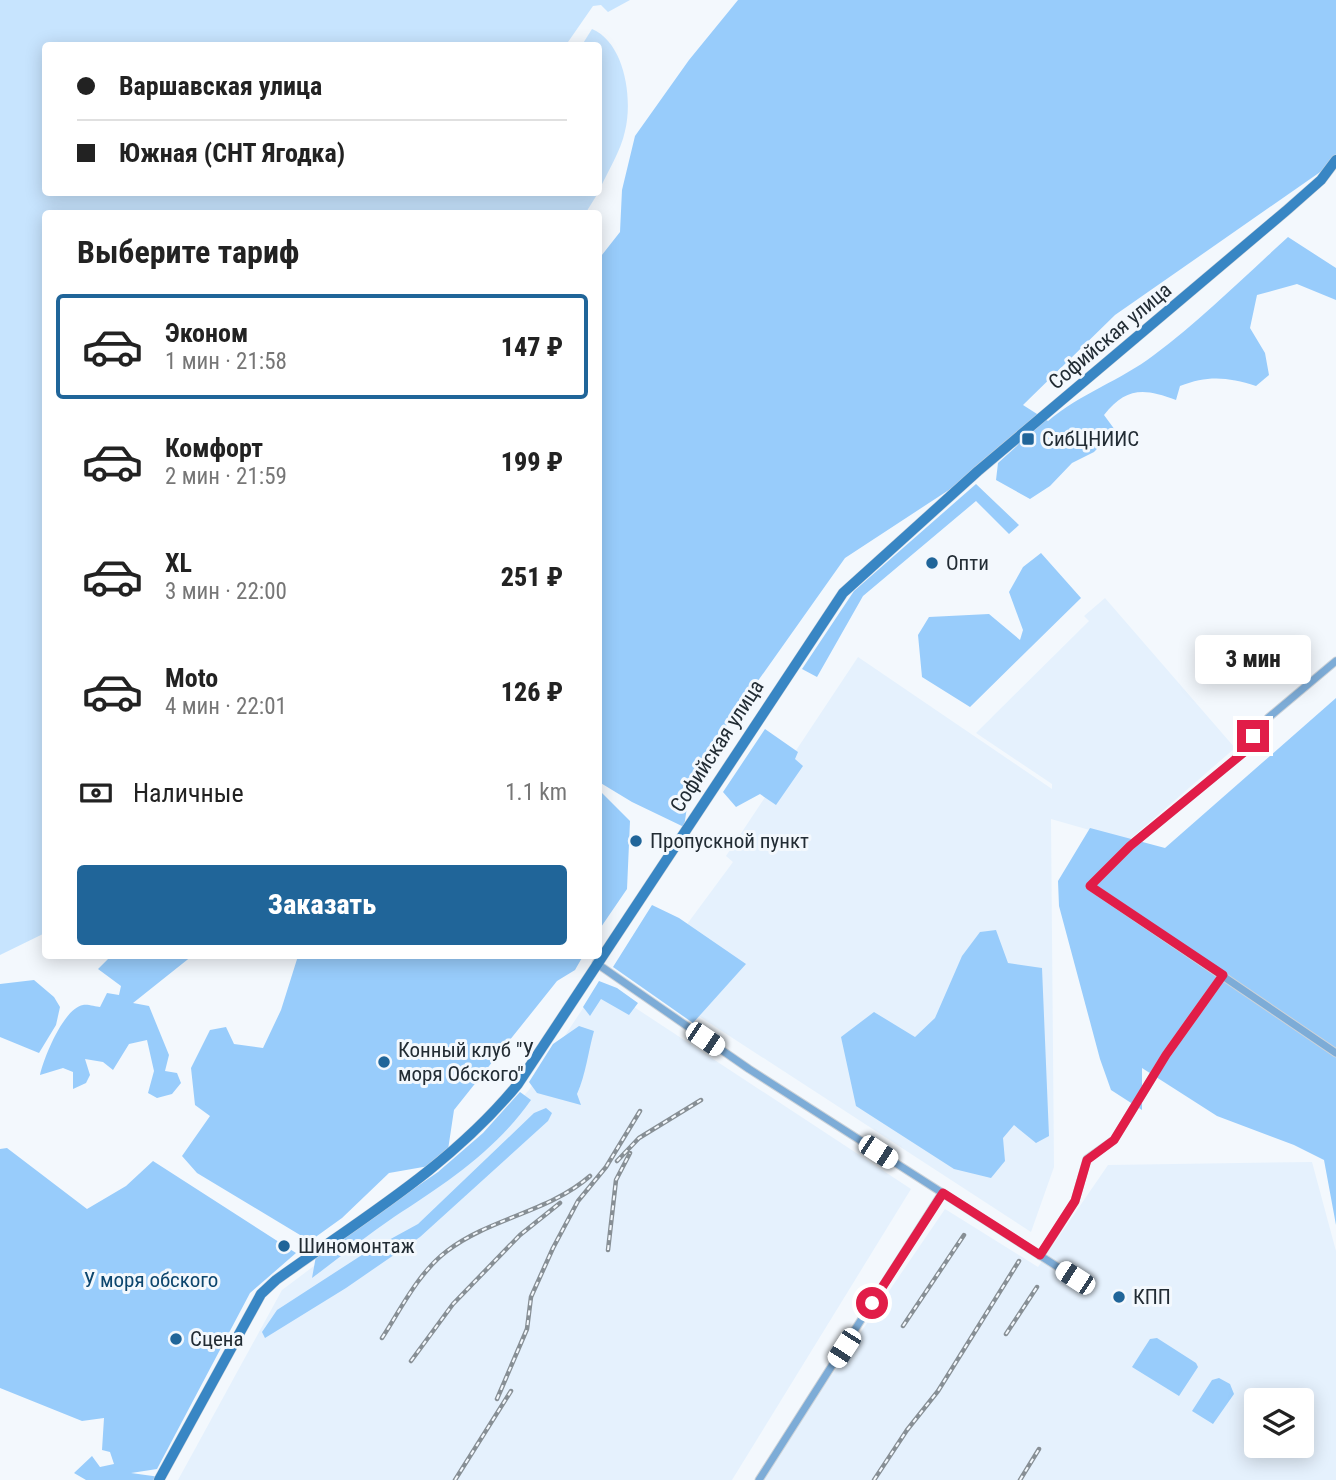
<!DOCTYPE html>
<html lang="ru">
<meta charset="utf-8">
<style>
:root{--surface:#fff;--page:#f2f2f2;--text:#222;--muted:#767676;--line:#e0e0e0;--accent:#206599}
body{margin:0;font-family:"Roboto Condensed",sans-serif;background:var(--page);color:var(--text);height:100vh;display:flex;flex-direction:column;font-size:26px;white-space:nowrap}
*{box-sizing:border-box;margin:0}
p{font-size:23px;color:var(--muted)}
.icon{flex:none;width:38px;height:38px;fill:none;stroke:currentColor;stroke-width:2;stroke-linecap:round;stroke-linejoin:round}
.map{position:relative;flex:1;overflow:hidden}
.panel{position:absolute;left:42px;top:210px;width:560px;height:749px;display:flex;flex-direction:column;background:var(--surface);border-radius:7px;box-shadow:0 4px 18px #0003}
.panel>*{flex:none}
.hud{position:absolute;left:42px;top:42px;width:560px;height:154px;border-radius:7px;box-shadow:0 4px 18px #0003;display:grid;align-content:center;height:154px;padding:0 35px;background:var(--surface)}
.tools{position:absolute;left:1244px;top:1388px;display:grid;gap:14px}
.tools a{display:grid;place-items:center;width:70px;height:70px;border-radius:7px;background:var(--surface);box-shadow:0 4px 18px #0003;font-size:35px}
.end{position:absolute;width:32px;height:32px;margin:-16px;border:9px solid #e11d48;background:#fff;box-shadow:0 0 0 4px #fff}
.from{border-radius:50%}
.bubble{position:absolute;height:49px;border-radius:7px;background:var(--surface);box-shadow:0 4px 18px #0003;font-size:23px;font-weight:800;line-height:49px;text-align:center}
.car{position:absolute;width:21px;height:42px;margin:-21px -10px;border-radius:9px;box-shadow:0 0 5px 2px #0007;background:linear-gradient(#fff 24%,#345 0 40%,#fff 0 76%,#345 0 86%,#fff 0)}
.hud b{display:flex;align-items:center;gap:24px;height:66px;font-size:26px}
.hud b+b{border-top:2px solid var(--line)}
.hud i{width:18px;height:18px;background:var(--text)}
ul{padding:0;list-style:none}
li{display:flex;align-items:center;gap:21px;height:105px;margin:0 14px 10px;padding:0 21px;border:4px solid transparent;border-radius:7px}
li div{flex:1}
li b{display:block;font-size:26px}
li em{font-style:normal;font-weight:800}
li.active{border-color:var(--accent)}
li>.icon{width:63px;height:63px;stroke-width:1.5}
h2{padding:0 35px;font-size:32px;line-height:84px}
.pay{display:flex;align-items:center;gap:18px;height:77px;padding:0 35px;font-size:26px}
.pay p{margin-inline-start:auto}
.primary-button{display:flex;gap:14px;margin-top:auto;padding:14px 35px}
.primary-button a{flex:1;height:80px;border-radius:7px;background:var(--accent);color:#fff;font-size:28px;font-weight:800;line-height:80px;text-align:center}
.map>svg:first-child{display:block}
.built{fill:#e5f1fd;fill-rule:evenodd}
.green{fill:#98ccfb}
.water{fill:#c7e4fe}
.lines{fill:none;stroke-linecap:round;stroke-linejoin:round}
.minor-casing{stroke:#cdd3d9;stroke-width:9}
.secondary-casing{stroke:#cdd3d9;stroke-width:11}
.minor{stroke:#7dacd7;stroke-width:7}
.secondary{stroke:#3886c4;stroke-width:10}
.rail-casing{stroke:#878f95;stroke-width:4.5}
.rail{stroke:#f3f8fd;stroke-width:2;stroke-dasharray:5;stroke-linecap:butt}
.route{stroke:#e11d48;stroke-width:9}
.poi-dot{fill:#206599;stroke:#f3f8fd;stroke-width:2.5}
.labels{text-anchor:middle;stroke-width:6;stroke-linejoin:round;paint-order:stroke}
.street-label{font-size:21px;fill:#222c34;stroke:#f3f8fd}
.poi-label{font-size:21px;fill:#222c34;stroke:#f3f8fd;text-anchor:start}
.park-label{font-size:21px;fill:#0d466e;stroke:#f3f8fd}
</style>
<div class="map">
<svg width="1336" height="1480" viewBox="0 0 1336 1480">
<rect width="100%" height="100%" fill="#f3f8fd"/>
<path class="built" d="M 1105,598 L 1235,748 L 1128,841 L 1051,819 L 1054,1167 L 1031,1232 L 645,981 L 733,862 L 726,856 L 858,657 L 1052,789 L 1052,784 L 976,733 L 1089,621 L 1084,616 Z
M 599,984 L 911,1189 L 732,1480 L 178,1480 L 282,1290 L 487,1136 L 529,1090 Z
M 1312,1162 L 1336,1251 L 1336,1480 L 760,1480 L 945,1209 L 1038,1267 L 1108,1165 ZM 1256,1400 L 1302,1400 L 1302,1446 L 1256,1446 Z"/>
<path class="green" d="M 738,0 L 1336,0 L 1336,161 L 1115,315 L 1023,405 L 1048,421 C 1081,393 1120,381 1154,355 C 1201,320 1244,277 1288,237 L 1336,268 L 1336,300 L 1297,284 L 1257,295 L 1250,328 L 1265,353 L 1269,375 L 1256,386 C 1228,377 1208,375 1180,386 L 1176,400 C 1144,388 1126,387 1104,415 L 1115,430 L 1094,452 L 1072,463 L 1050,486 L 1030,499 L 996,480 L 998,463 L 1019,444 L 845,558 L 692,774 L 684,827 L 632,802 L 599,782 L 598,260 L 620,232 L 622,190 L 635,136 L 689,60 Z
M 976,484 L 1019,525 L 1009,534 L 976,501 L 863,596 L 817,677 L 802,669 L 854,591 Z
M 1041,553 L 1081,598 L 970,707 L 922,677 L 918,635 L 929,617 L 989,614 L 1020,640 L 1023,630 L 1009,592 L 1023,567 Z
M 1336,698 L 1336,1225 L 1324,1160 L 1294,1145 L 1217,1116 L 1142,1068 L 1142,1110 L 1111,1090 L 1100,1059 L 1059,906 L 1058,881 L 1090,828 L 1165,848 Z
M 765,729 L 798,752 L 795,759 L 803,766 L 776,805 L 760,794 L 736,807 L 723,792 Z
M 599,790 L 630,821 L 627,889 L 599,930 Z
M 652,905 L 679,918 L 746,964 L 693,1023 L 613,967 Z
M 996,930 L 1008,963 L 1042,968 L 1049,1136 L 1036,1143 L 1014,1125 L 1003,1138 L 1005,1161 L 991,1178 L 954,1169 L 856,1106 L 841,1037 L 874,1012 L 915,1037 L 935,1018 L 962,956 L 980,932 Z
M 111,956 L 192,956 L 133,1003 L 149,1006 L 169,1055 L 165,1071 L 177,1073 L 181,1083 L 172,1094 L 157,1098 L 148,1093 L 154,1071 L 147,1040 L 129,1044 L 113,1070 L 103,1062 L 85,1059 L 90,1075 L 86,1083 L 73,1089 L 73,1072 L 63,1068 L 40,1075 C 44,1057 64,1008 83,1005 C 88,1004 96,1007 100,1007 L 107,993 L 119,995 L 121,986 L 98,969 Z
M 298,956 L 583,956 L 575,970 L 557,981 L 454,1110 L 446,1163 L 389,1173 L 342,1218 L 310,1241 L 197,1173 L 182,1156 L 210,1116 L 195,1105 L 191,1068 L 210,1030 L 226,1027 L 234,1044 L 263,1048 L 281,1010 Z
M 34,980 L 54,997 L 60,1007 L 56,1025 L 39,1053 L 0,1037 L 0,984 Z
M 599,981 L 617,988 L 638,1003 L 629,1015 L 601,999 L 590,1016 L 583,1007 Z
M 579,1026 L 594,1031 C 588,1052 586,1074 577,1094 L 581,1105 L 537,1093 L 529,1082 L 553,1044 Z
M 520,1092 L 531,1100 C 495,1151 446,1183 394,1217 C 366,1236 339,1258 312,1278 L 316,1256 L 438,1172 L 483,1133 Z
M 546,1108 L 552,1113 L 548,1121 L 420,1237 L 346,1288 L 265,1338 L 262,1332 L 277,1310 L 365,1253 L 418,1224 L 534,1113 Z
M 7,1148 L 87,1209 L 126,1186 L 153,1161 L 296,1253 L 250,1293 L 157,1469 L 131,1473 L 160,1477 L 155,1480 L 86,1480 L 74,1473 L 92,1456 L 100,1467 L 114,1464 L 110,1452 L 102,1450 L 104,1418 L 82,1421 L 0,1388 L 0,1149 Z
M 1157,1338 L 1196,1363 L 1198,1367 L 1179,1396 L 1132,1367 L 1150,1339 Z
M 1219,1378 L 1230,1384 L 1234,1394 L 1213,1424 L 1192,1411 L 1212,1380 Z"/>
<path class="water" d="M 0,0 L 630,0 L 608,12 L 601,5 L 593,6 L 568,42 L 571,45 L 46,46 L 46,192 L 598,193 L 585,214 L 46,214 L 45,933 L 0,955 Z
M 592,29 C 625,43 633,99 625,131 C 621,151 607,172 599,191 L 598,46 L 582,45 Z"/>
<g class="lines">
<defs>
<path id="minor" d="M 1336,661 L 1268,718 L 1243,753 L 1130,846 L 1090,886 L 1336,1053
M 596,963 L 749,1069 L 1075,1278
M 1040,1256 L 1075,1201 L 1087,1159 L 1114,1140 L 1166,1055 L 1223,975
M 759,1480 L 942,1193"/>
<path id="secondary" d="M 159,1480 L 261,1294 L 276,1280 C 361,1219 451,1166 518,1084 L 843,593 L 978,471 L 1287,210 L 1321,180 L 1336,160"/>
</defs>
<use href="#minor" class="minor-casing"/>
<use href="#secondary" class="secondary-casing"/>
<use href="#minor" class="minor"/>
<use href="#secondary" class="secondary"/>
<defs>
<path id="rail" d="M 617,1161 L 639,1138 L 701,1100
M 608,1250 L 616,1180 L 630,1153
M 903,1326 L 964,1235
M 1006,1334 L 1037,1287
M 382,1338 C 401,1309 418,1273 447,1251 C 490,1218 549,1212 590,1176
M 411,1361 L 453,1304 L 520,1235 L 560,1203
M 497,1399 L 527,1329 L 531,1297 L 553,1248 L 578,1201 L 606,1167 L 640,1111
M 455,1480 L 511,1391
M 874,1480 L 907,1430 L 938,1391 L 1019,1261
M 1020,1480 L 1039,1449"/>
</defs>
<use href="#rail" class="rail-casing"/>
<use href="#rail" class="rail"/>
</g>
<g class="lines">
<path class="route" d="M 872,1303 L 943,1193 L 1040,1255 L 1075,1201 L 1087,1160 L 1114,1140 L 1166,1055 L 1223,975 L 1090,886 L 1130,846 L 1243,753 L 1253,736"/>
</g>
<g class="poi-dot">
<rect x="1021" y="432" width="14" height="14" rx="3.5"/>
<circle cx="932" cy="563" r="7"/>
<circle cx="636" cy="841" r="7"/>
<circle cx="384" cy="1062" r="7"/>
<circle cx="284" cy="1246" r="7"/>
<circle cx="1119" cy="1297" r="7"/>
<circle cx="176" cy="1339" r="7"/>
</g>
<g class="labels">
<g class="street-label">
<text transform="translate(1110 336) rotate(-40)" y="7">Софийская улица</text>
<text transform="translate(717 746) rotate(-57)" y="7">Софийская улица</text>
</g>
<g class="poi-label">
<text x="1042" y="446">СибЦНИИС</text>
<text x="946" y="570">Опти</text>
<text x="650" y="848">Пропускной пункт</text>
<text x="398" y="1057">Конный клуб "У<tspan x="398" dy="24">моря Обского"</tspan></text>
<text x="298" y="1253">Шиномонтаж</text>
<text x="1133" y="1304">КПП</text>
<text x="190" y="1346">Сцена</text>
</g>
<g class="park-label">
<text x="151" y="1287">У моря обского</text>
</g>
</g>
</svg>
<div class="tools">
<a><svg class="icon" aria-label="layers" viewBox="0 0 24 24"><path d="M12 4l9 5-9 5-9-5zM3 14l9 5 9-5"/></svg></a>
</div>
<i class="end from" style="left:872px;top:1303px"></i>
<i class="end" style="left:1253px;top:736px"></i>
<div class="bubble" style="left:1195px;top:635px;width:116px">3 мин</div>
<i class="car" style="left:705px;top:1039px;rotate:124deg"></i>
<i class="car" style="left:878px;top:1152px;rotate:123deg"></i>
<i class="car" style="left:1075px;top:1278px;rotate:303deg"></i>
<i class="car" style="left:844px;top:1348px;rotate:213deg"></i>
<div class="hud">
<b><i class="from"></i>Варшавская улица</b>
<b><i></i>Южная (СНТ Ягодка)</b>
</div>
<section class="panel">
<h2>Выберите тариф</h2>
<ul>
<li class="active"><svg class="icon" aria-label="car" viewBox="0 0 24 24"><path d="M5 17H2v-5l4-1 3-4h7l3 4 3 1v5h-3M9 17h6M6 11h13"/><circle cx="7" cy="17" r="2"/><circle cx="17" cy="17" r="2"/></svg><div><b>Эконом</b><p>1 мин · 21:58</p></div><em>147 ₽</em></li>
<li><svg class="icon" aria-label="car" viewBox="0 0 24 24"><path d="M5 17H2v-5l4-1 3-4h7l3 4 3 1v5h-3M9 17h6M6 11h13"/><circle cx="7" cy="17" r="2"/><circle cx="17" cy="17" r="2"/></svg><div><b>Комфорт</b><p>2 мин · 21:59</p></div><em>199 ₽</em></li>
<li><svg class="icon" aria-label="car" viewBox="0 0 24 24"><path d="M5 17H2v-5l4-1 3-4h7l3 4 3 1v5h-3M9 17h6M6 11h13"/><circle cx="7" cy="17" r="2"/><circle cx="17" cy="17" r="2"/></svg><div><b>XL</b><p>3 мин · 22:00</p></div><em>251 ₽</em></li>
<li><svg class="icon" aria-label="car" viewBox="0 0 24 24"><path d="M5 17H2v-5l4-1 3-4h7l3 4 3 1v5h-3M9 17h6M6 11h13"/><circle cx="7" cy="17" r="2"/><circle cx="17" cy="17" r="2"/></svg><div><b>Moto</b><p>4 мин · 22:01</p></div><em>126 ₽</em></li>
</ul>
<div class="pay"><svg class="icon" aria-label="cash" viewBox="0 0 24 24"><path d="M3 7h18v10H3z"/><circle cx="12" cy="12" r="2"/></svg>Наличные<p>1.1 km</p></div>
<div class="primary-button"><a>Заказать</a></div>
</section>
</div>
